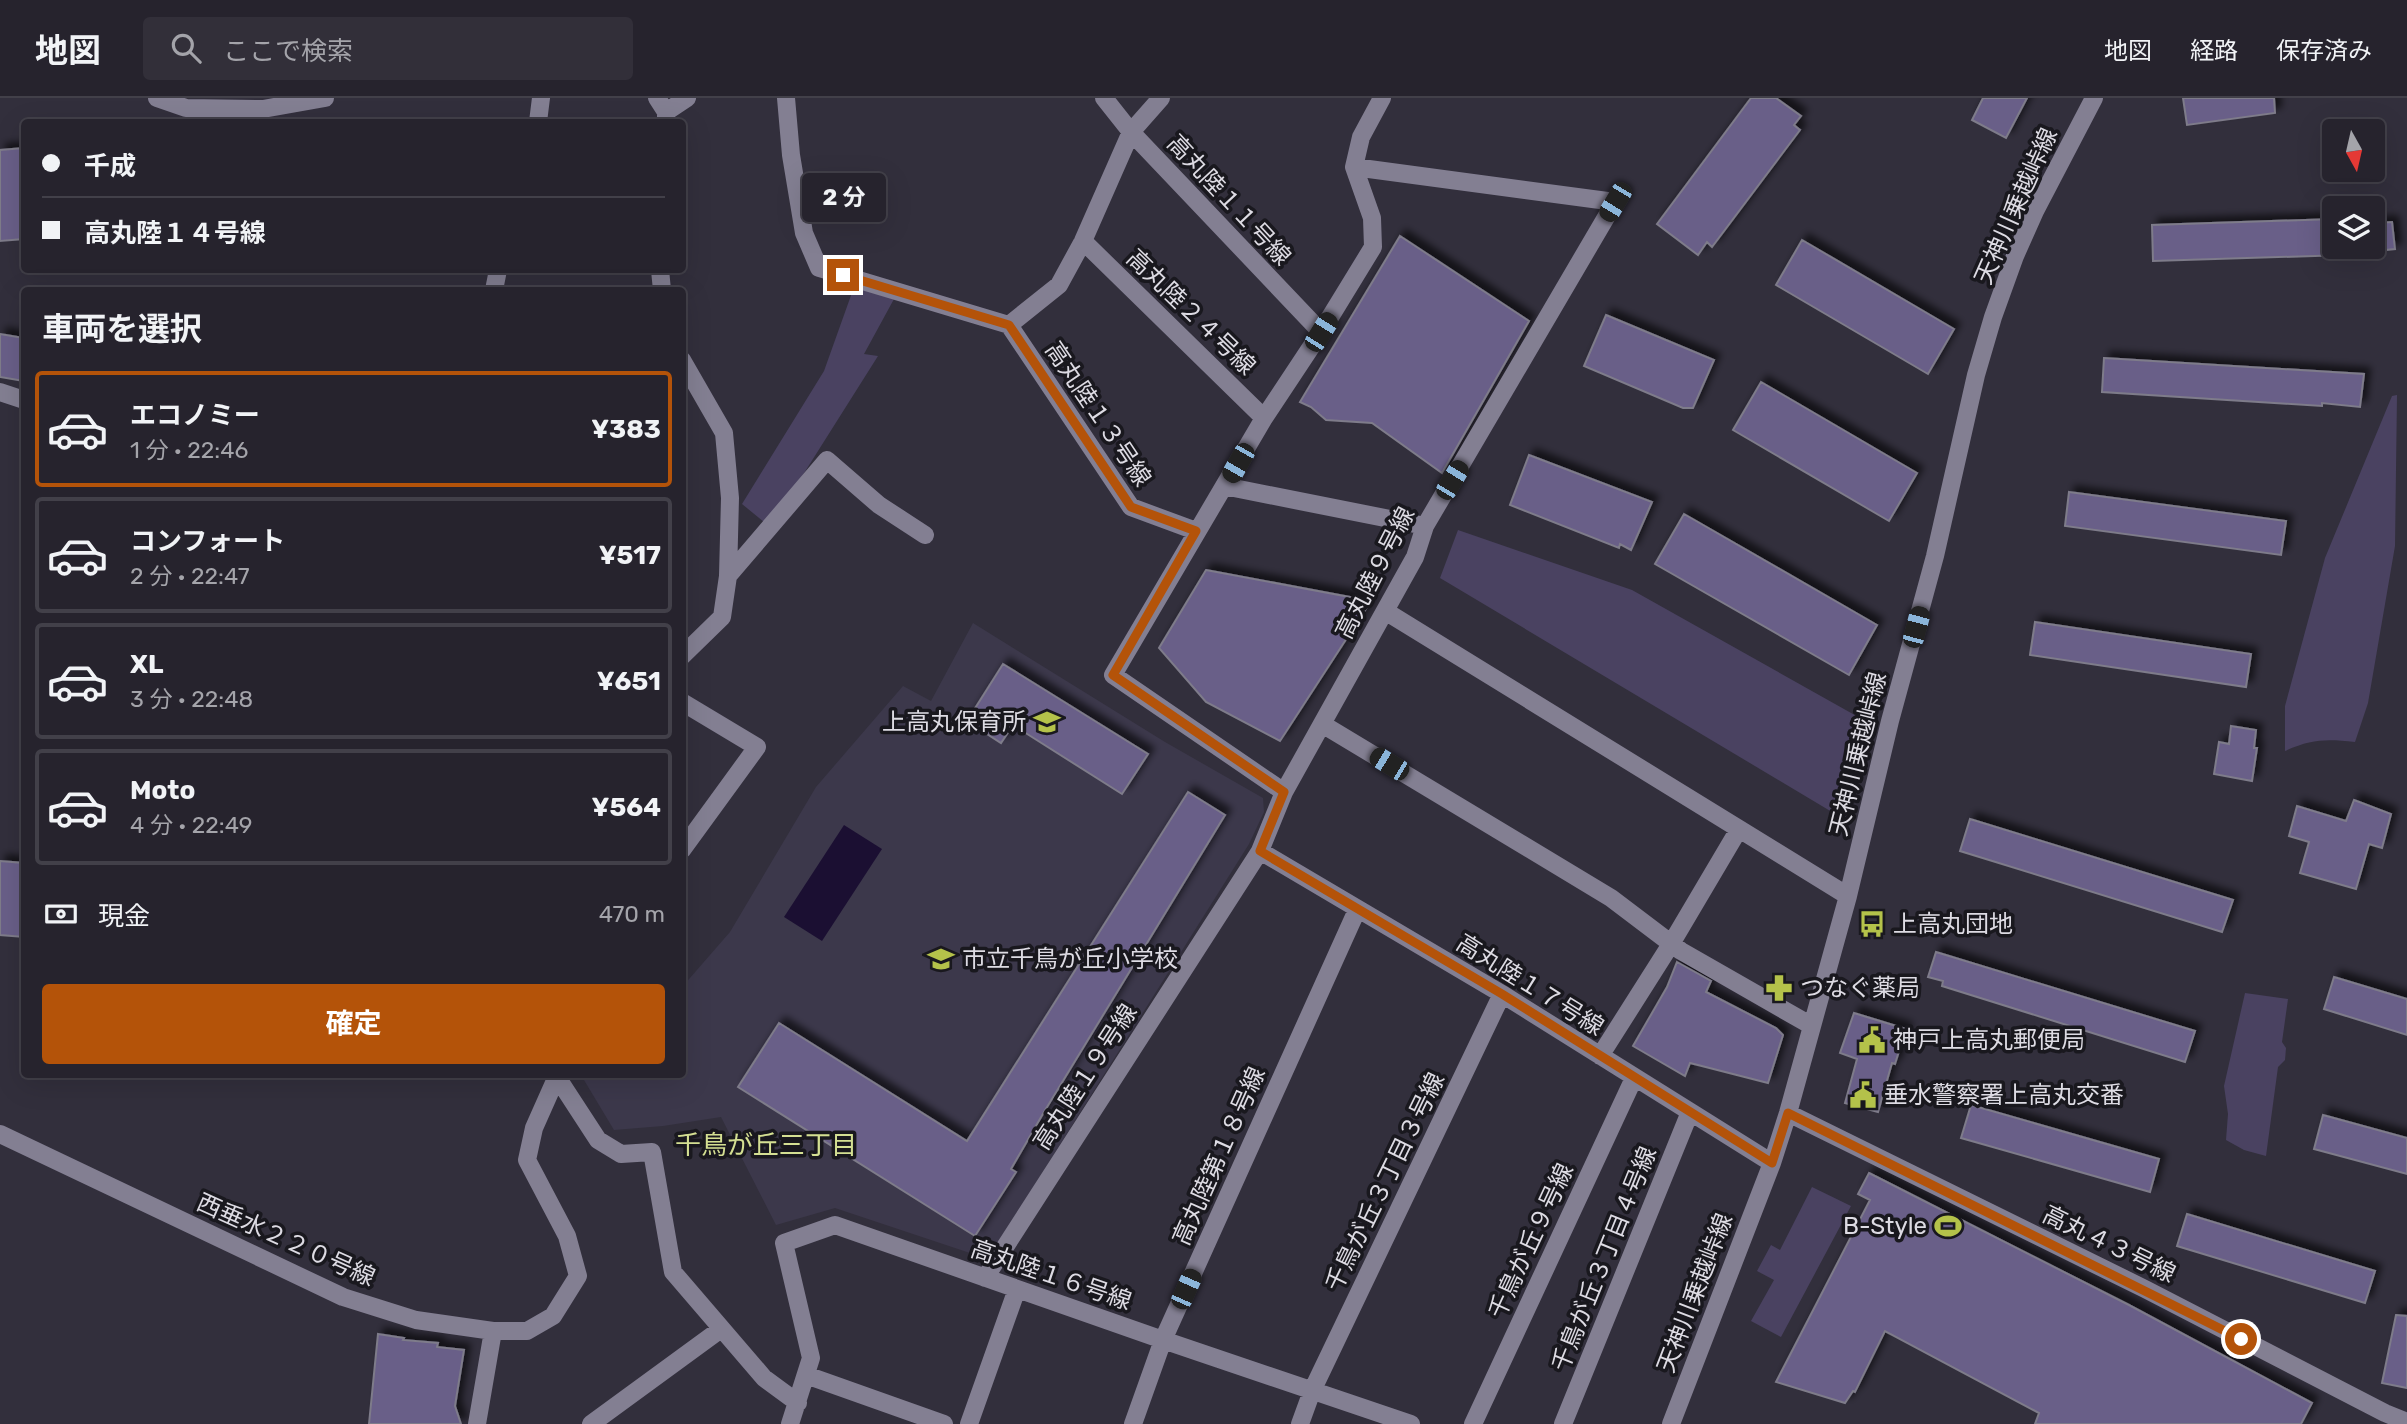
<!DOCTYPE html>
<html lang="ja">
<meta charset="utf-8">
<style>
:root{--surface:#26232d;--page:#322f39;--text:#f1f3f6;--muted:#a4a4aa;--line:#424049;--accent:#b45309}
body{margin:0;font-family:Rubik,"Noto Sans JP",sans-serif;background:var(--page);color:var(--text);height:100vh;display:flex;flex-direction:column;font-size:26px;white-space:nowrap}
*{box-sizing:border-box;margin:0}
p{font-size:23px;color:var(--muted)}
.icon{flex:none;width:38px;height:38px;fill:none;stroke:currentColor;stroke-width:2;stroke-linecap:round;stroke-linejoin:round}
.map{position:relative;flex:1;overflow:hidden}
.panel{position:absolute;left:21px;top:189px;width:665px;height:791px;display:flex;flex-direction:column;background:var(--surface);border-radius:7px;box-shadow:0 7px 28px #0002,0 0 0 2px var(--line)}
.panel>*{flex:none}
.top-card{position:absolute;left:21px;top:21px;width:665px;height:154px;border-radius:7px;box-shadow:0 7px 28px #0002,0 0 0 2px var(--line);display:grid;align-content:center;height:154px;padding:0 21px;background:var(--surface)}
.needle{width:46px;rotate:172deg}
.tools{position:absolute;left:2322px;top:21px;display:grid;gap:14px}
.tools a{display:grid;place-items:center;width:63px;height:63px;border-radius:7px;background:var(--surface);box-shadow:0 7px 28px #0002,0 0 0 2px var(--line);font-size:35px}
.end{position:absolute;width:32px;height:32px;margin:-16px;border:9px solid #b45309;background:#fff;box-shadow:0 0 0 4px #fff}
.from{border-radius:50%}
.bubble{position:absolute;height:49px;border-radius:7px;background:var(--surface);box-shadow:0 7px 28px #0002,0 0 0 2px var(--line);font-size:23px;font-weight:700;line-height:49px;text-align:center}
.car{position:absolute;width:21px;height:42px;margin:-21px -10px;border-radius:9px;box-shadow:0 0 5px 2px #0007;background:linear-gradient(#222 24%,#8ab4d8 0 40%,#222 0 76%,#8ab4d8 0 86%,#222 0)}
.top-card b{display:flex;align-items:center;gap:24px;height:66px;font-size:26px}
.top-card b+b{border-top:2px solid var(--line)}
.top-card i{width:18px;height:18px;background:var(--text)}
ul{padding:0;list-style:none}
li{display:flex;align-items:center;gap:21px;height:116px;margin:0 14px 10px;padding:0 7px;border:4px solid var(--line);border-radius:7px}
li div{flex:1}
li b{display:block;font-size:26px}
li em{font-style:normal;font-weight:700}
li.on{border-color:var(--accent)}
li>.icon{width:63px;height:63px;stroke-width:1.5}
h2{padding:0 21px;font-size:32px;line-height:84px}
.pay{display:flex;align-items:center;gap:18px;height:77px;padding:0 21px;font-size:26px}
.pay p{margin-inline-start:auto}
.primary-button{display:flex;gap:14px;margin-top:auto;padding:14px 21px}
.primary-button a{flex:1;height:80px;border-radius:7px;background:var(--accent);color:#fff;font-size:28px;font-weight:700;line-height:80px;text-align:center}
header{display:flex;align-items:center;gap:42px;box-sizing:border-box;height:98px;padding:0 35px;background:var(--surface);border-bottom:2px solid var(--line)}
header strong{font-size:33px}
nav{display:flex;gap:38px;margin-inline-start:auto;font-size:24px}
.search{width:490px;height:63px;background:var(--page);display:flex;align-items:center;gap:18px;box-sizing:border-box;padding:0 24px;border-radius:7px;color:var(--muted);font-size:26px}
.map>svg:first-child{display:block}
.built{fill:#3c384b}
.green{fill:#4a4261}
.water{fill:#1b0f32}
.building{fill:#695f88;stroke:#7e7b8a;stroke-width:2;filter:url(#shadow)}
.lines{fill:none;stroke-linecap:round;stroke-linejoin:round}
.minor{stroke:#837f92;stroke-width:18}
.route{stroke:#b45309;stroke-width:9}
.labels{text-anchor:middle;stroke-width:7;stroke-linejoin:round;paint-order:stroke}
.street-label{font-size:24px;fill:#dddbe3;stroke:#19181e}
.poi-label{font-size:24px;fill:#dddbe3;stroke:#19181e;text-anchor:start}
.neighbourhood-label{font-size:26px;fill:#d4df92;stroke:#19181e}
</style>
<header>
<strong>地図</strong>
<div class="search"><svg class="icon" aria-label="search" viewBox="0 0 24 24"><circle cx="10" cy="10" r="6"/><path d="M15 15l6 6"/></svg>ここで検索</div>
<nav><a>地図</a><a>経路</a><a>保存済み</a></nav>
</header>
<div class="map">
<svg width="2407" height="1326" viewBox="0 0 2407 1326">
<defs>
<filter id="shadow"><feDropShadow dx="6" dy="-6" stdDeviation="3.5" flood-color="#0009"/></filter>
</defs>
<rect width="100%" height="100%" fill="#322f3c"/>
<path class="built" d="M 973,525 L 1165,644 L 1263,700 L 1264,714 L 1249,746 L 988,1161 L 835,1110 L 776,1127 L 721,1019 L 663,1028 L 614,1032 L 581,977 L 682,976 L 683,888 L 730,834 L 816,689 L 903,588 L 931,603 Z"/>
<path class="green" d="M 854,189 L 894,201 L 864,256 L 878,258 L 770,429 L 742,406 L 824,273 Z
M 2397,297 L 2395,448 L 2368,605 L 2355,644 C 2326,641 2312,641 2285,653 L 2285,608 L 2325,460 L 2392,298 Z
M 1458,432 L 1632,492 L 1860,620 L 1842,720 L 1440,480 Z
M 2245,895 L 2288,901 L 2282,944 L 2286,950 L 2285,962 L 2278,969 L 2266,1058 L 2244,1052 L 2226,1042 L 2228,1016 L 2224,988 Z
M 1812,1089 L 1851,1108 L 1781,1239 L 1751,1223 L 1774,1182 L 1757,1173 L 1771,1147 L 1780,1152 Z"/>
<path class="water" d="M 844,727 L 882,751 L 822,843 L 784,819 Z"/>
<path class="building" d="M 1751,0 L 1776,0 L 1801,18 L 1794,27 L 1800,32 L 1712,149 L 1707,144 L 1698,157 L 1657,126 Z
M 1983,0 L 2027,0 L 2006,40 L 1972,22 Z
M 2183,0 L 2274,0 L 2275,15 L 2187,27 Z
M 24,50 L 24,141 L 0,143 L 0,52 Z
M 2375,119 L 2375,125 L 2392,124 L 2395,151 L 2376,153 L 2376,156 L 2153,163 L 2152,127 L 2334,121 L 2334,149 L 2373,149 Z
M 1400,138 L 1529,223 L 1442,375 L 1372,325 L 1326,322 L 1311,309 L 1300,304 Z
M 1802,142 L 1954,231 L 1928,276 L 1776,187 Z
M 1606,217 L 1714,262 L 1693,310 L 1683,310 L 1584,268 Z
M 0,236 L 24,240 L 24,283 L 0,279 Z
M 2104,260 L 2364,276 L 2360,309 L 2322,305 L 2322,308 L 2102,294 Z
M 1761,284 L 1917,375 L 1889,423 L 1733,332 Z
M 1529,357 L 1652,404 L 1631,452 L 1620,446 L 1619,450 L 1510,407 Z
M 2069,394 L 2286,423 L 2281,457 L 2065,428 Z
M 1684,416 L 1877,527 L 1849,577 L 1655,466 Z
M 1206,472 L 1371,503 L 1280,643 L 1206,604 L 1159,550 Z
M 2035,524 L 2251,556 L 2246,589 L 2030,557 Z
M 1003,566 L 1148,656 L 1122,696 L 1013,627 L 1001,645 L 967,623 Z
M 2231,628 L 2256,632 L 2254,650 L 2257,650 L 2252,683 L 2214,676 L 2219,644 L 2229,646 Z
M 1188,694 L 1225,717 L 1044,1014 L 1011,1071 L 1016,1074 L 975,1138 L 738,989 L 779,925 L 967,1043 Z
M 2354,702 L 2391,716 L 2382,750 L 2369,746 L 2356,791 L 2300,775 L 2309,744 L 2289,738 L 2297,708 L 2346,723 Z
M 1970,721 L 2233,802 L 2222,834 L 1960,753 Z
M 0,763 L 24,765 L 24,839 L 0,837 Z
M 1936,854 L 2195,933 L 2185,964 L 1942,888 L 1943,883 L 1928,879 Z
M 1677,864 L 1711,883 L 1706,894 L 1776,930 L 1783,937 L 1768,985 L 1690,965 L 1685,978 L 1633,948 L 1667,889 Z
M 2334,879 L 2407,901 L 2407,937 L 2324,911 Z
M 1854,915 L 1906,931 L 1895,966 L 1892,965 L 1878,1014 L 1845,1005 L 1857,961 L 1840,955 Z
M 1971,1007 L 2159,1061 L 2150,1094 L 1961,1040 Z
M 2323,1017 L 2407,1040 L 2407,1076 L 2314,1051 Z
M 1869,1075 L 2129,1207 L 2312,1305 L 2301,1326 L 2035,1326 L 2039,1315 L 1885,1233 L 1855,1294 L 1853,1293 L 1845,1305 L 1776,1284 L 1870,1102 L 1858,1096 Z
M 2187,1116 L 2375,1173 L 2365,1205 L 2177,1148 Z
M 2396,1217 L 2407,1218 L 2407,1290 L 2382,1285 Z
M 378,1236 L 404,1240 L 403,1242 L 438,1245 L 437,1249 L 464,1252 L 455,1308 L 461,1326 L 369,1326 Z"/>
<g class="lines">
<path class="minor" d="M 157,0 L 186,10 L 263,11 L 325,0
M 657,0 L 666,14 L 666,24
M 786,0 L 791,57 L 804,135 L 819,170 L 1009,227
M 1104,0 L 1131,34 L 1321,234
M 666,14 L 687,0
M 538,24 L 541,0
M 1354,69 L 1615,104 L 1425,428 L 1415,459 L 1284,694 L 1113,577 L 1264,320 L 1321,234 L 1373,149 L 1372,120 Z
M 1354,69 L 1361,39 L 1382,0
M 1083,143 L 1264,320
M 660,172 L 662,192
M 494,192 L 498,172
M 1009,227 L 1131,409 L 1196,433
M 1009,227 L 1059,187 L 1083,143 L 1131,34 L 1161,0
M 682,262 L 724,335 L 730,400 L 728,478 L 722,519 L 682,558
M 0,294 L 24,302
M 1224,388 L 1425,428
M 728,478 L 827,362 L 879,407 L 925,437
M 1385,513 L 1848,798
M 682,604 L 757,649 L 682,752
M 1322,626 L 1611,800 L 1681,853 L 1812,928
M 1260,753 L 1502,896 L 1772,1065
M 1600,958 L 1671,846 L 1739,731
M 555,976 L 598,1042 L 621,1056 L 652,1054 L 673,1174 L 764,1280 L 798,1305
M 1788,1015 L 2145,1191 L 2385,1315 L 2407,1324
M 0,1036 L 343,1199 L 416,1222 L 493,1233 L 527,1233 L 553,1218 L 578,1178 L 567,1138 L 527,1062 L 534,1030 L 558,976
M 985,1180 L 1260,753 L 1284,694
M 806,1277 L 944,1326
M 477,1326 L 493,1233
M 591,1326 L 721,1231
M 790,1326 L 811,1260 L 784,1145 L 835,1127 L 1163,1242 L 1411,1326
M 969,1326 L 1017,1191
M 1133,1326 L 1163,1242 L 1357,812
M 1300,1326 L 1312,1293 L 1502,896
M 1473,1326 L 1634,980
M 1563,1326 L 1690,1014
M 1671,1326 L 1772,1065 L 1788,1015 L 1848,798 L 1890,623 L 1935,458 L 1976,277 L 1993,219 L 2015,158 L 2035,113 L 2094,0"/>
</g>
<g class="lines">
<path class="route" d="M 843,177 L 1009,227 L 1131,409 L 1196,433 L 1113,577 L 1284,694 L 1260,753 L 1502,896 L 1772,1065 L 1788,1015 L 2241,1241"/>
</g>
<defs>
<symbol id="school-bare" viewBox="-9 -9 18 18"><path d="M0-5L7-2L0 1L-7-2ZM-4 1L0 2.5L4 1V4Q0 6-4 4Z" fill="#b4c24a" stroke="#19181e" stroke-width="2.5" paint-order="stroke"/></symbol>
<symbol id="bus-bare" viewBox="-9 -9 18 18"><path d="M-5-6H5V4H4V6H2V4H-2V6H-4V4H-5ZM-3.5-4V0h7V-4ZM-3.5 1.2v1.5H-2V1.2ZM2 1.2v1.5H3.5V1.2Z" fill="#b4c24a" stroke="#19181e" stroke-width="2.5" paint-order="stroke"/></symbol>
<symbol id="pharmacy-bare" viewBox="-9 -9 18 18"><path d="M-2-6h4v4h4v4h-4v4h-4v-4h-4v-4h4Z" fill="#b4c24a" stroke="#19181e" stroke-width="2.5" paint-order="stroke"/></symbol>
<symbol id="civic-bare" viewBox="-9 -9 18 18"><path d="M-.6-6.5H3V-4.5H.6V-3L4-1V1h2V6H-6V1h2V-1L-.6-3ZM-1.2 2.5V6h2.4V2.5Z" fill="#b4c24a" stroke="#19181e" stroke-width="2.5" paint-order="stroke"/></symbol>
<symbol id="stadium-bare" viewBox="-9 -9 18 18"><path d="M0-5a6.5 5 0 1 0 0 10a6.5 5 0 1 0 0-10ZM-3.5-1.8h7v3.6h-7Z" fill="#b4c24a" stroke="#19181e" stroke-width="2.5" paint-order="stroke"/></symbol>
</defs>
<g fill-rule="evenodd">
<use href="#school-bare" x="1028" y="605" width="38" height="38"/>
<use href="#bus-bare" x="1853" y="807" width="38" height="38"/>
<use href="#school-bare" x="922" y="842" width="38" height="38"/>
<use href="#pharmacy-bare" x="1760" y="871" width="38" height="38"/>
<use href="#civic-bare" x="1853" y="923" width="38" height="38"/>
<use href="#civic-bare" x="1844" y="978" width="38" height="38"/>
<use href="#stadium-bare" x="1929" y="1109" width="38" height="38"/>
</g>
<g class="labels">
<g class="street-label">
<text transform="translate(1229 102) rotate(47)" y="8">高丸陸１１号線</text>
<text transform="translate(2016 108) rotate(-66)" y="8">天神川乗越峠線</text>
<text transform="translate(1191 214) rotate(44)" y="8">高丸陸２４号線</text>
<text transform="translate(1098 316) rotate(56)" y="8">高丸陸１３号線</text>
<text transform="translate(1375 475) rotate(-63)" y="8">高丸陸９号線</text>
<text transform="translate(1858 656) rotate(-76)" y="8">天神川乗越峠線</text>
<text transform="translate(1530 887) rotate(32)" y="8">高丸陸１７号線</text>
<text transform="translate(1085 979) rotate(-57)" y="8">高丸陸１９号線</text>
<text transform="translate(1219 1058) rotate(-66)" y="8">高丸陸第１８号線</text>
<text transform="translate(1385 1084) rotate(-64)" y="8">千鳥が丘３丁目３号線</text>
<text transform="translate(286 1142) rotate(24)" y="8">西垂水２２０号線</text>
<text transform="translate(1531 1143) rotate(-65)" y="8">千鳥が丘９号線</text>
<text transform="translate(2109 1146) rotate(26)" y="8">高丸４３号線</text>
<text transform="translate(1604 1161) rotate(-68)" y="8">千鳥が丘３丁目４号線</text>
<text transform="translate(1051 1177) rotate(19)" y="8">高丸陸１６号線</text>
<text transform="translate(1695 1195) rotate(-69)" y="8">天神川乗越峠線</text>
</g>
<g class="poi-label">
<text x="1026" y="632" text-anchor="end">上高丸保育所</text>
<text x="1893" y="834">上高丸団地</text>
<text x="962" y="869">市立千鳥が丘小学校</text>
<text x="1800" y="898">つなぐ薬局</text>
<text x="1893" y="950">神戸上高丸郵便局</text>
<text x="1884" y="1005">垂水警察署上高丸交番</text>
<text x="1927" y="1136" text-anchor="end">B-Style</text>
</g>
<g class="neighbourhood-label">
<text x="766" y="1056">千鳥が丘三丁目</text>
</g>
</g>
</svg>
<div class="tools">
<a><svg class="needle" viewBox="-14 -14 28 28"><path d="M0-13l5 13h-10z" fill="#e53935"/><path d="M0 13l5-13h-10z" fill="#a4a4aa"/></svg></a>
<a><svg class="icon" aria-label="layers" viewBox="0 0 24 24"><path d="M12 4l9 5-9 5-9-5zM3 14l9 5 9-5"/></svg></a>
</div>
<i class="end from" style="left:2241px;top:1241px"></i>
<i class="end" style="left:843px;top:177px"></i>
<div class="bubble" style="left:802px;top:75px;width:84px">2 分</div>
<i class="car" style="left:1615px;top:104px;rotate:211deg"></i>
<i class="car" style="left:1321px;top:234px;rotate:32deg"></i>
<i class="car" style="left:1238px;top:365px;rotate:210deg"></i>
<i class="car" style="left:1452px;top:382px;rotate:31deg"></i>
<i class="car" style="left:1916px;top:529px;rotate:15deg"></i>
<i class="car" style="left:1389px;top:666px;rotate:301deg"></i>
<i class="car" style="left:1186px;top:1191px;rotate:24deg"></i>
<div class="top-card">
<b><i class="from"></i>千成</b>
<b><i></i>高丸陸１４号線</b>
</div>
<section class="panel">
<h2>車両を選択</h2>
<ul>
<li class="on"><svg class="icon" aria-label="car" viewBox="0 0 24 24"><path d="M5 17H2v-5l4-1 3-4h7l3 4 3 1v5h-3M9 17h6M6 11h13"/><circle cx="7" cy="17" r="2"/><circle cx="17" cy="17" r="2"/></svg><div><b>エコノミー</b><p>1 分 · 22:46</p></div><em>¥383</em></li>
<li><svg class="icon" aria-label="car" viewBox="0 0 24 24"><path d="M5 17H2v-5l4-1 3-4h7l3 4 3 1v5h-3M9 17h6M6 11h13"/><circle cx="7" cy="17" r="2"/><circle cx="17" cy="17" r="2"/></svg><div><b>コンフォート</b><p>2 分 · 22:47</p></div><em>¥517</em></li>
<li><svg class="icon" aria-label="car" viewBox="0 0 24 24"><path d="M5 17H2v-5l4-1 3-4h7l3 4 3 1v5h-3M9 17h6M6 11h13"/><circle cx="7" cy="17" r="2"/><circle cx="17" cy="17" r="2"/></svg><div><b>XL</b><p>3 分 · 22:48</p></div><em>¥651</em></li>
<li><svg class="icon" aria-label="car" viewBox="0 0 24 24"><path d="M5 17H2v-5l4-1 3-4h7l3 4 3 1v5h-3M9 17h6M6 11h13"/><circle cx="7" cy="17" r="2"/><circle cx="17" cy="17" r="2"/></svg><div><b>Moto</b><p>4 分 · 22:49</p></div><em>¥564</em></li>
</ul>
<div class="pay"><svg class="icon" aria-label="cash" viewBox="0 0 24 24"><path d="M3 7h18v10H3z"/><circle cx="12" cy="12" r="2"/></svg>現金<p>470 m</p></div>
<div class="primary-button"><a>確定</a></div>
</section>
</div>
